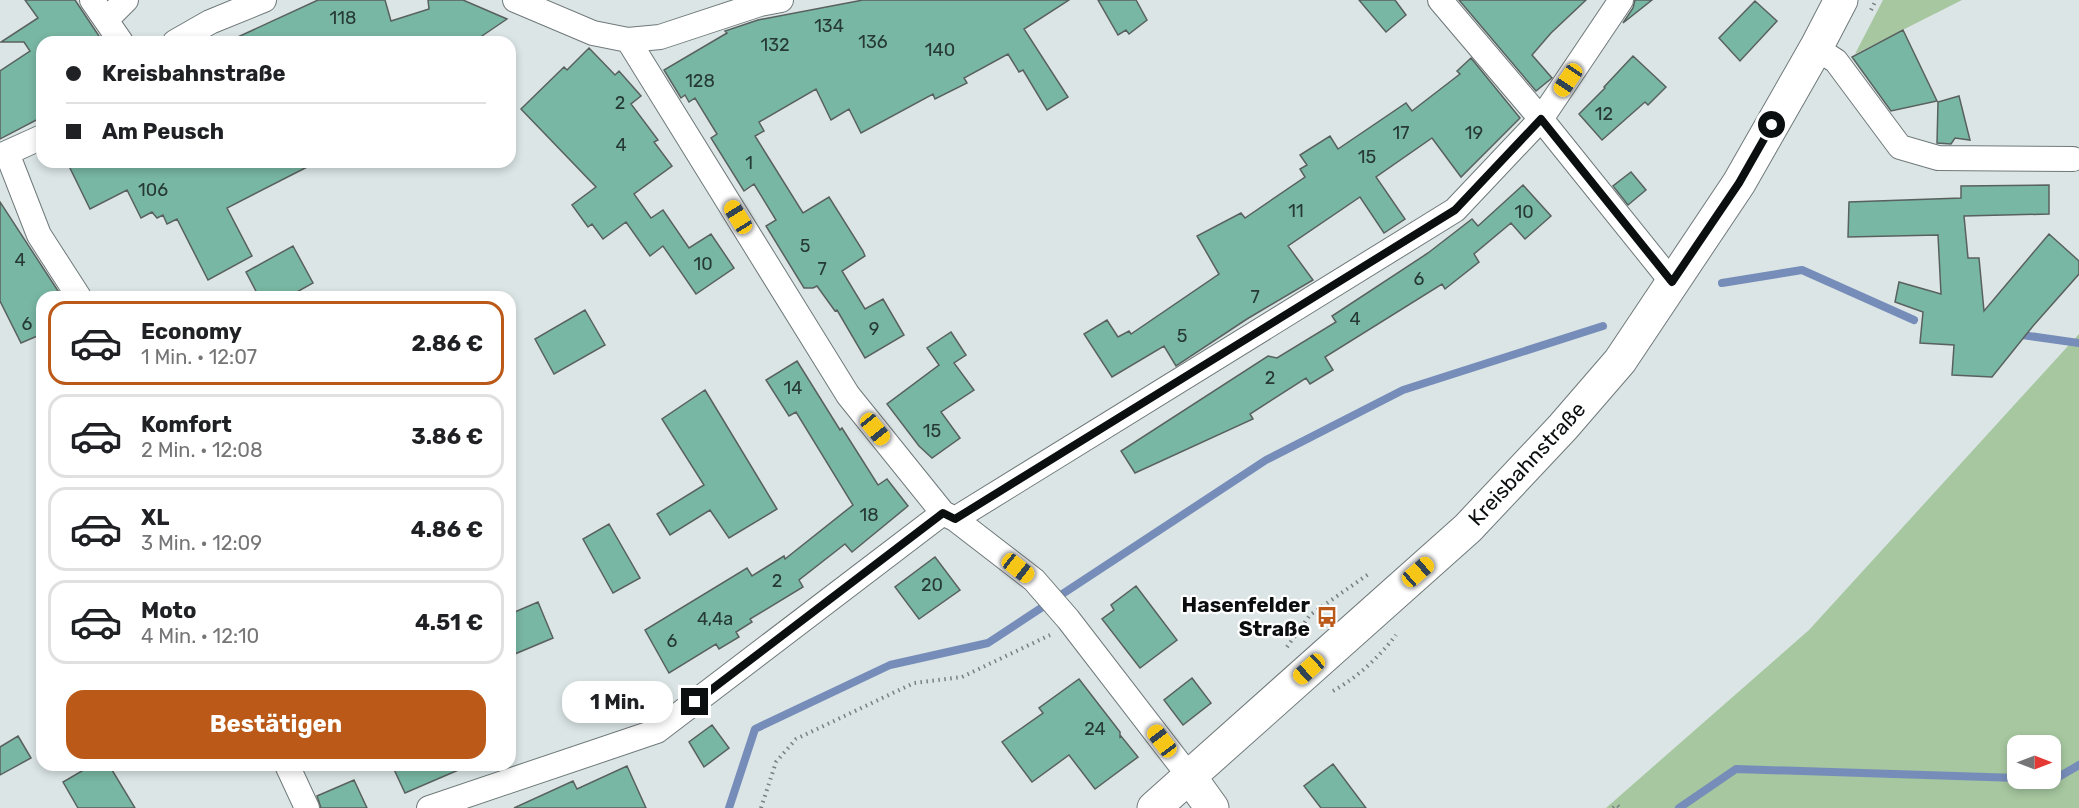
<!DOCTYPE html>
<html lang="de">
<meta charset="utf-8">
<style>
:root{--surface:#fff;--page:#f2f2f2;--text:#202124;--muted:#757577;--line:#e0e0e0;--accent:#ba5918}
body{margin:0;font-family:Rubik,sans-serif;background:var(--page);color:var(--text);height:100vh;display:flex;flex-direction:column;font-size:22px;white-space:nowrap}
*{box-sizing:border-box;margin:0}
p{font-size:20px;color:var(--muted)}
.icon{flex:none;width:33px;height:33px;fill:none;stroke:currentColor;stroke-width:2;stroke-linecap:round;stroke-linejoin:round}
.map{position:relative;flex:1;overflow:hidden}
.drawer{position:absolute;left:36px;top:291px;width:480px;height:480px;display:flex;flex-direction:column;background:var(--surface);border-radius:18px;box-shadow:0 3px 9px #0003}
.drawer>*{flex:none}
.top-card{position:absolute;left:36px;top:36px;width:480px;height:132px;border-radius:18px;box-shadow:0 3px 9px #0003;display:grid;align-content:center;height:132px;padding:0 30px;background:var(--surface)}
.needle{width:39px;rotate:90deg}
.controls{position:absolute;left:2007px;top:735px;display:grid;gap:12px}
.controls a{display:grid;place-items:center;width:54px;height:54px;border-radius:12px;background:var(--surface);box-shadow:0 3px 9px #0003;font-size:30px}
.end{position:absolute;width:27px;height:27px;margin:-14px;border:8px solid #0b0f0f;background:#fff;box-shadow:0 0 0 3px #fff}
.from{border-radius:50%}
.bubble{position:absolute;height:42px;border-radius:18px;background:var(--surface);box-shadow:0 3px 9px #0003;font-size:20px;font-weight:700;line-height:42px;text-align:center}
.car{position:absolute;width:18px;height:36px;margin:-18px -9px;border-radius:8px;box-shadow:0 0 4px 2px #0007;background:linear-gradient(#f5c518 24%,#345 0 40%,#f5c518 0 76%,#345 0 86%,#f5c518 0)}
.top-card b{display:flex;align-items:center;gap:21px;height:57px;font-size:22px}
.top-card b+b{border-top:2px solid var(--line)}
.top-card i{width:15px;height:15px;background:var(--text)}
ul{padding:10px 0 0;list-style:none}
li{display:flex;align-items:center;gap:18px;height:84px;margin:0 12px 9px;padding:0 18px;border:3px solid var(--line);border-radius:18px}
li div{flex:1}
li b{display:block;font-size:22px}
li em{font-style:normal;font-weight:700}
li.selected{border-color:var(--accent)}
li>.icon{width:54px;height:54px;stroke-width:1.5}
.primary-button{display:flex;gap:12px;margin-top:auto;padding:12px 30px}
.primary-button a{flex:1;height:69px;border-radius:18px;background:var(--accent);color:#fff;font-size:24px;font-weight:700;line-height:69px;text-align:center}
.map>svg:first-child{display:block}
.green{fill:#a6c7a0;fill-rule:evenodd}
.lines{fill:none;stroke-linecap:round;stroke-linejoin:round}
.stream{stroke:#778db9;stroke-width:8}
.building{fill:#78b7a3;stroke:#59615e;stroke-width:1.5}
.street-casing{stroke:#70797a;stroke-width:26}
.secondary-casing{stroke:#70797a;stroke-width:35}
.path{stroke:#798080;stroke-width:4;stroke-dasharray:1.5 4.5;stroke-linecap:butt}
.street{stroke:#fff;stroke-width:24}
.secondary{stroke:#fff;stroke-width:33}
.route{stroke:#0b0f0f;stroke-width:8}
.labels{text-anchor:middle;stroke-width:4.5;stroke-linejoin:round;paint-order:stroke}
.number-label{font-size:18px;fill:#263934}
.street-label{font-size:21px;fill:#0b0f0f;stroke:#fff}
.poi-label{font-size:21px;font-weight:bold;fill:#0b0f0f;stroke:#fff;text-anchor:end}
</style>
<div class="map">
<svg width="2079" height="808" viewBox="0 0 2079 808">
<rect width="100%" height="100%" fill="#dbe5e5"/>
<path class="green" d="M 1883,0 L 1962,0 L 1855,54 Z
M 2079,334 L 2079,808 L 1606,808 L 1809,630 ZM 2018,746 L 2050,746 L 2050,778 L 2018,778 Z"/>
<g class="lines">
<path class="stream" d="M 1722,283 L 1802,270 L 1914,320
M 2015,334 L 2079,343
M 2037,778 L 2055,779 L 2079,765
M 729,808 L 755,729 L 890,665 L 988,643 L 1266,460 L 1403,390 L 1603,326
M 1679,808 L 1736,769 L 2018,778"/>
</g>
<path class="building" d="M 25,0 L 75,0 L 103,42 L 42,42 L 42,117 L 0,139 L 0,71 L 30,51 L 24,42 L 1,42 L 38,18 Z
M 318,0 L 385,0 L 391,21 L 429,9 L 428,0 L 463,0 L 507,19 L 473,42 L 227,42 Z
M 863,0 L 1069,0 L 1024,29 L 1068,97 L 1047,110 L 1023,70 L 1019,72 L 1008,54 L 964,78 L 967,83 L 935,99 L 933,94 L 861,133 L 849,109 L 831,120 L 816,89 L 759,122 L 764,131 L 755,136 L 803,213 L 829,197 L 863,251 L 865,256 L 842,271 L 865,309 L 883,299 L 904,335 L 865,358 L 837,310 L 835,311 L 817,286 L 813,288 L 804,288 L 766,226 L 776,220 L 754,184 L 744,191 L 711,138 L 717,134 L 695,98 L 689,102 L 685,95 L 681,98 L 664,70 L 727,33 L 725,31 L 758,20 Z
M 1098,0 L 1136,0 L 1147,20 L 1129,34 L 1126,30 L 1118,35 Z
M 1359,0 L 1395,0 L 1406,15 L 1386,32 Z
M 1459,0 L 1586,0 L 1551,33 L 1532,55 L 1552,78 L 1536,91 Z
M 1635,0 L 1652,0 L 1623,23 L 1633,8 Z
M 1755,1 L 1777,21 L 1740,61 L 1719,38 Z
M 1903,30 L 1937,101 L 1891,111 L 1852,57 Z
M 589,48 L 615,75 L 619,71 L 641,96 L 631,104 L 658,140 L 654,142 L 672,166 L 634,194 L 651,218 L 663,210 L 689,248 L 711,234 L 734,268 L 696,294 L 663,246 L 650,256 L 626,222 L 603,239 L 592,224 L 588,227 L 572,205 L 596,187 L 521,109 L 564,67 L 567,70 Z
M 1633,56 L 1666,87 L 1648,105 L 1645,102 L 1602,140 L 1579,114 L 1605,88 L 1604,87 Z
M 1471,58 L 1520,118 L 1461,177 L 1432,138 L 1376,177 L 1405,219 L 1384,233 L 1360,197 L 1288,246 L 1313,280 L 1247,319 L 1176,366 L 1164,346 L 1112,377 L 1084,334 L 1107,320 L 1118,337 L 1129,331 L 1131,334 L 1219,274 L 1197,236 L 1241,213 L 1245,218 L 1305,177 L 1300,169 L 1307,165 L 1300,155 L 1330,136 L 1338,149 L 1406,103 L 1412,111 L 1460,74 L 1457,71 Z
M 1959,96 L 1970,140 L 1955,138 L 1951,144 L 1937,143 L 1938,102 Z
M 67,162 L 317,162 L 227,208 L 252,256 L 208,280 L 177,219 L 167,224 L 163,215 L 157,218 L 152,212 L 141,218 L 127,190 L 90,209 Z
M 1631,172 L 1646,190 L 1628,205 L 1613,186 Z
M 1523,185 L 1551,216 L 1525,239 L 1511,223 L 1474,254 L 1479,262 L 1445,289 L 1442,284 L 1325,357 L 1333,370 L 1310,384 L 1306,378 L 1250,414 L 1253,419 L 1135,473 L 1121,451 L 1268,356 L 1277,358 L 1336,322 L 1332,316 L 1428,253 L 1472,219 L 1478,226 Z
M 2049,185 L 2049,214 L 1964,216 L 1968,258 L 1979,258 L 1984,311 L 2049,234 L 2079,261 L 2079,274 L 2033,326 L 1992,377 L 1952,375 L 1954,345 L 1920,343 L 1923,312 L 1895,302 L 1899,282 L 1941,294 L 1938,235 L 1848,237 L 1849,202 L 1961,198 L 1961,186 Z
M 0,202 L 62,297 L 42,297 L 42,334 L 21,343 L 0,301 Z
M 293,246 L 313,283 L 288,297 L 259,297 L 246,272 Z
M 585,310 L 605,345 L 554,374 L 535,339 Z
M 951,332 L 966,355 L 954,363 L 974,390 L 941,412 L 960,438 L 932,458 L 919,446 L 887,404 L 939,365 L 927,348 Z
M 797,361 L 840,430 L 842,428 L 878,485 L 887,479 L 908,506 L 852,552 L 845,544 L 799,580 L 803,587 L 750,619 L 752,622 L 736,632 L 739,637 L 719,649 L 716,644 L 669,673 L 645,630 L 747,568 L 752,576 L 784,556 L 785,559 L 853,505 L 796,412 L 789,416 L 766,380 Z
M 705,390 L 777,509 L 729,538 L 710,510 L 670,535 L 657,514 L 704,485 L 662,419 Z
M 609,524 L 640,578 L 613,593 L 583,539 Z
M 935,557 L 960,590 L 919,619 L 895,587 Z
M 1136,586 L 1177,640 L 1140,668 L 1102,619 L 1114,610 L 1111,605 Z
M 538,602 L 553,638 L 510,656 L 510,614 Z
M 1192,678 L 1211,703 L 1183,725 L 1164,700 Z
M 1079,679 L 1120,732 L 1120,737 L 1121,736 L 1138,757 L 1095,789 L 1069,755 L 1032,782 L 1002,742 L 1043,713 L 1039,708 Z
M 712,725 L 729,748 L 704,767 L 689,742 Z
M 18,736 L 31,758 L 0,775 L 0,747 Z
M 1333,764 L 1366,808 L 1321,808 L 1304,786 Z
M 92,765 L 109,765 L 135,808 L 78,808 L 63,782 Z
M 392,765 L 470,765 L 405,793 Z
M 627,766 L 646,808 L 514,808 L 573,781 L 577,789 Z
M 354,780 L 367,808 L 321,808 L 317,796 Z"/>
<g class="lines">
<defs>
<path id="street" d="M 92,0 L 121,42
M 515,0 L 593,33 L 628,40 L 660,37 L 760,4 L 781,0
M 1440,0 L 1541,119 L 1672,282
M 106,20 L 126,0
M 628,40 L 848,395 L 943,513 L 955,519 L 1034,580 L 1068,619 L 1189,776
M 175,42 L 210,22 L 264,0
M 1816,48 L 1836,61 L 1900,147 L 1938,158 L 2073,159
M 7,153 L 39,235 L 79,297
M 0,156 L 42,137
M 955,519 L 1455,210 L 1541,119 L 1621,0
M 287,765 L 307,808
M 429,808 L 657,731 L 943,513"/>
<path id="secondary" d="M 1189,776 L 1212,808
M 1154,808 L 1468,528 L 1563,427 L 1620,361 L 1739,183 L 1816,48 L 1841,0"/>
</defs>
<use href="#street" class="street-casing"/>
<use href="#secondary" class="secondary-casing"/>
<path class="path" d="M 1871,10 L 1876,0
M 1287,647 L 1310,615 L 1370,573
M 1333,691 C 1358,677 1379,657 1396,635
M 761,808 L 776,762 L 796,739 L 914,683 L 962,677 L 1050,635
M 1613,808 L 1617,805 L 1620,808"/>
<use href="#street" class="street"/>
<use href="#secondary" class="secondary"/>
</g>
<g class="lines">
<path class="route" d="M 695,702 L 943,513 L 955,519 L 1455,210 L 1541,119 L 1672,282 L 1739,183 L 1772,125"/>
</g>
<defs>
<symbol id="bus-bare" viewBox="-9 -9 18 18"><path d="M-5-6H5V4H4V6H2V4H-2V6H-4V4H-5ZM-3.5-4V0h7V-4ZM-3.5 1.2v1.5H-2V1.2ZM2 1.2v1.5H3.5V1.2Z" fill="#ba5918" stroke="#fff" stroke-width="2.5" paint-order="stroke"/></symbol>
</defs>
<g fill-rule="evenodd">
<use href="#bus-bare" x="1312" y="602" width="30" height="30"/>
</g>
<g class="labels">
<g class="number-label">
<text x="343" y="24">118</text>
<text x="829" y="32">134</text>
<text x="873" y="48">136</text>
<text x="775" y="51">132</text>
<text x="940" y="56">140</text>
<text x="700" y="87">128</text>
<text x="620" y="109">2</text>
<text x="1604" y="120">12</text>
<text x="1401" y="139">17</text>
<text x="1474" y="139">19</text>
<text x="621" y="151">4</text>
<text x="1367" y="163">15</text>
<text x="749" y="169">1</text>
<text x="153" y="196">106</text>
<text x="1296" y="217">11</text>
<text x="1524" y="218">10</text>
<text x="805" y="252">5</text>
<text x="20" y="266">4</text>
<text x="703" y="270">10</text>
<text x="822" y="275">7</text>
<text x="1419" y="285">6</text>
<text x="1255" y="303">7</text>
<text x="1355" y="325">4</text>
<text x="27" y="330">6</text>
<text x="874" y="335">9</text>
<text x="1182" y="342">5</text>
<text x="1270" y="384">2</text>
<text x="793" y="394">14</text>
<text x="932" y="437">15</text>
<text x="869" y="521">18</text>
<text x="777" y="587">2</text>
<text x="932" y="591">20</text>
<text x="715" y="625">4,4a</text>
<text x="672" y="647">6</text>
<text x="1095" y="735">24</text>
</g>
<g class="street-label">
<text transform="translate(1527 464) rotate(-47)" y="7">Kreisbahnstraße</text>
</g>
<g class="poi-label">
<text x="1310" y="612">Hasenfelder<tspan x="1310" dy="24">Straße</tspan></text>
</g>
</g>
</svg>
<div class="controls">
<a><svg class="needle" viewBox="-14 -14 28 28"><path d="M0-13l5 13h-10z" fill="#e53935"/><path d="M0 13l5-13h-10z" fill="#757577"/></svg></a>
</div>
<i class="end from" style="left:1772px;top:125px"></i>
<i class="end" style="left:695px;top:702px"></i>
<div class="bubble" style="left:562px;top:681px;width:111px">1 Min.</div>
<i class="car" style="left:1568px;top:80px;rotate:214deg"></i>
<i class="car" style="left:738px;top:217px;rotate:328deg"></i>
<i class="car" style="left:875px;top:429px;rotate:141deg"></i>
<i class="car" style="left:1018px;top:568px;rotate:128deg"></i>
<i class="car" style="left:1418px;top:572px;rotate:49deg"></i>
<i class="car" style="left:1309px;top:669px;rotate:228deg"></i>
<i class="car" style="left:1162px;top:741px;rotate:323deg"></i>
<div class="top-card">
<b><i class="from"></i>Kreisbahnstraße</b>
<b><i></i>Am Peusch</b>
</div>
<section class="drawer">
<ul>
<li class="selected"><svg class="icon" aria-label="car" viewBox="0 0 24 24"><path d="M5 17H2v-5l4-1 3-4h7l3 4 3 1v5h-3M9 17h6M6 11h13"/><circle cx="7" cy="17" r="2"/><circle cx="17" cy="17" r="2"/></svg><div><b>Economy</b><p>1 Min. · 12:07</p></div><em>2.86 €</em></li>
<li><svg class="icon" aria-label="car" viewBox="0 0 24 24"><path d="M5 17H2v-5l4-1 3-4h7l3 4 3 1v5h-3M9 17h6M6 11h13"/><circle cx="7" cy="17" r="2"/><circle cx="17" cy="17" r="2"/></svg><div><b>Komfort</b><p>2 Min. · 12:08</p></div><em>3.86 €</em></li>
<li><svg class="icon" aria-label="car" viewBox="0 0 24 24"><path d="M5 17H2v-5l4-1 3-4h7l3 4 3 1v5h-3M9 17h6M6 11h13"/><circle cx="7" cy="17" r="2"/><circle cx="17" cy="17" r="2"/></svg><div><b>XL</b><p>3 Min. · 12:09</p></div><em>4.86 €</em></li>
<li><svg class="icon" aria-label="car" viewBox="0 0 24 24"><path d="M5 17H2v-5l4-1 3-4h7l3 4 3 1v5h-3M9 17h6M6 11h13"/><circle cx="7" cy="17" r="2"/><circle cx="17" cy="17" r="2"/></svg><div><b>Moto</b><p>4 Min. · 12:10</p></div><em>4.51 €</em></li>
</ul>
<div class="primary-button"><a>Bestätigen</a></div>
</section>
</div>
